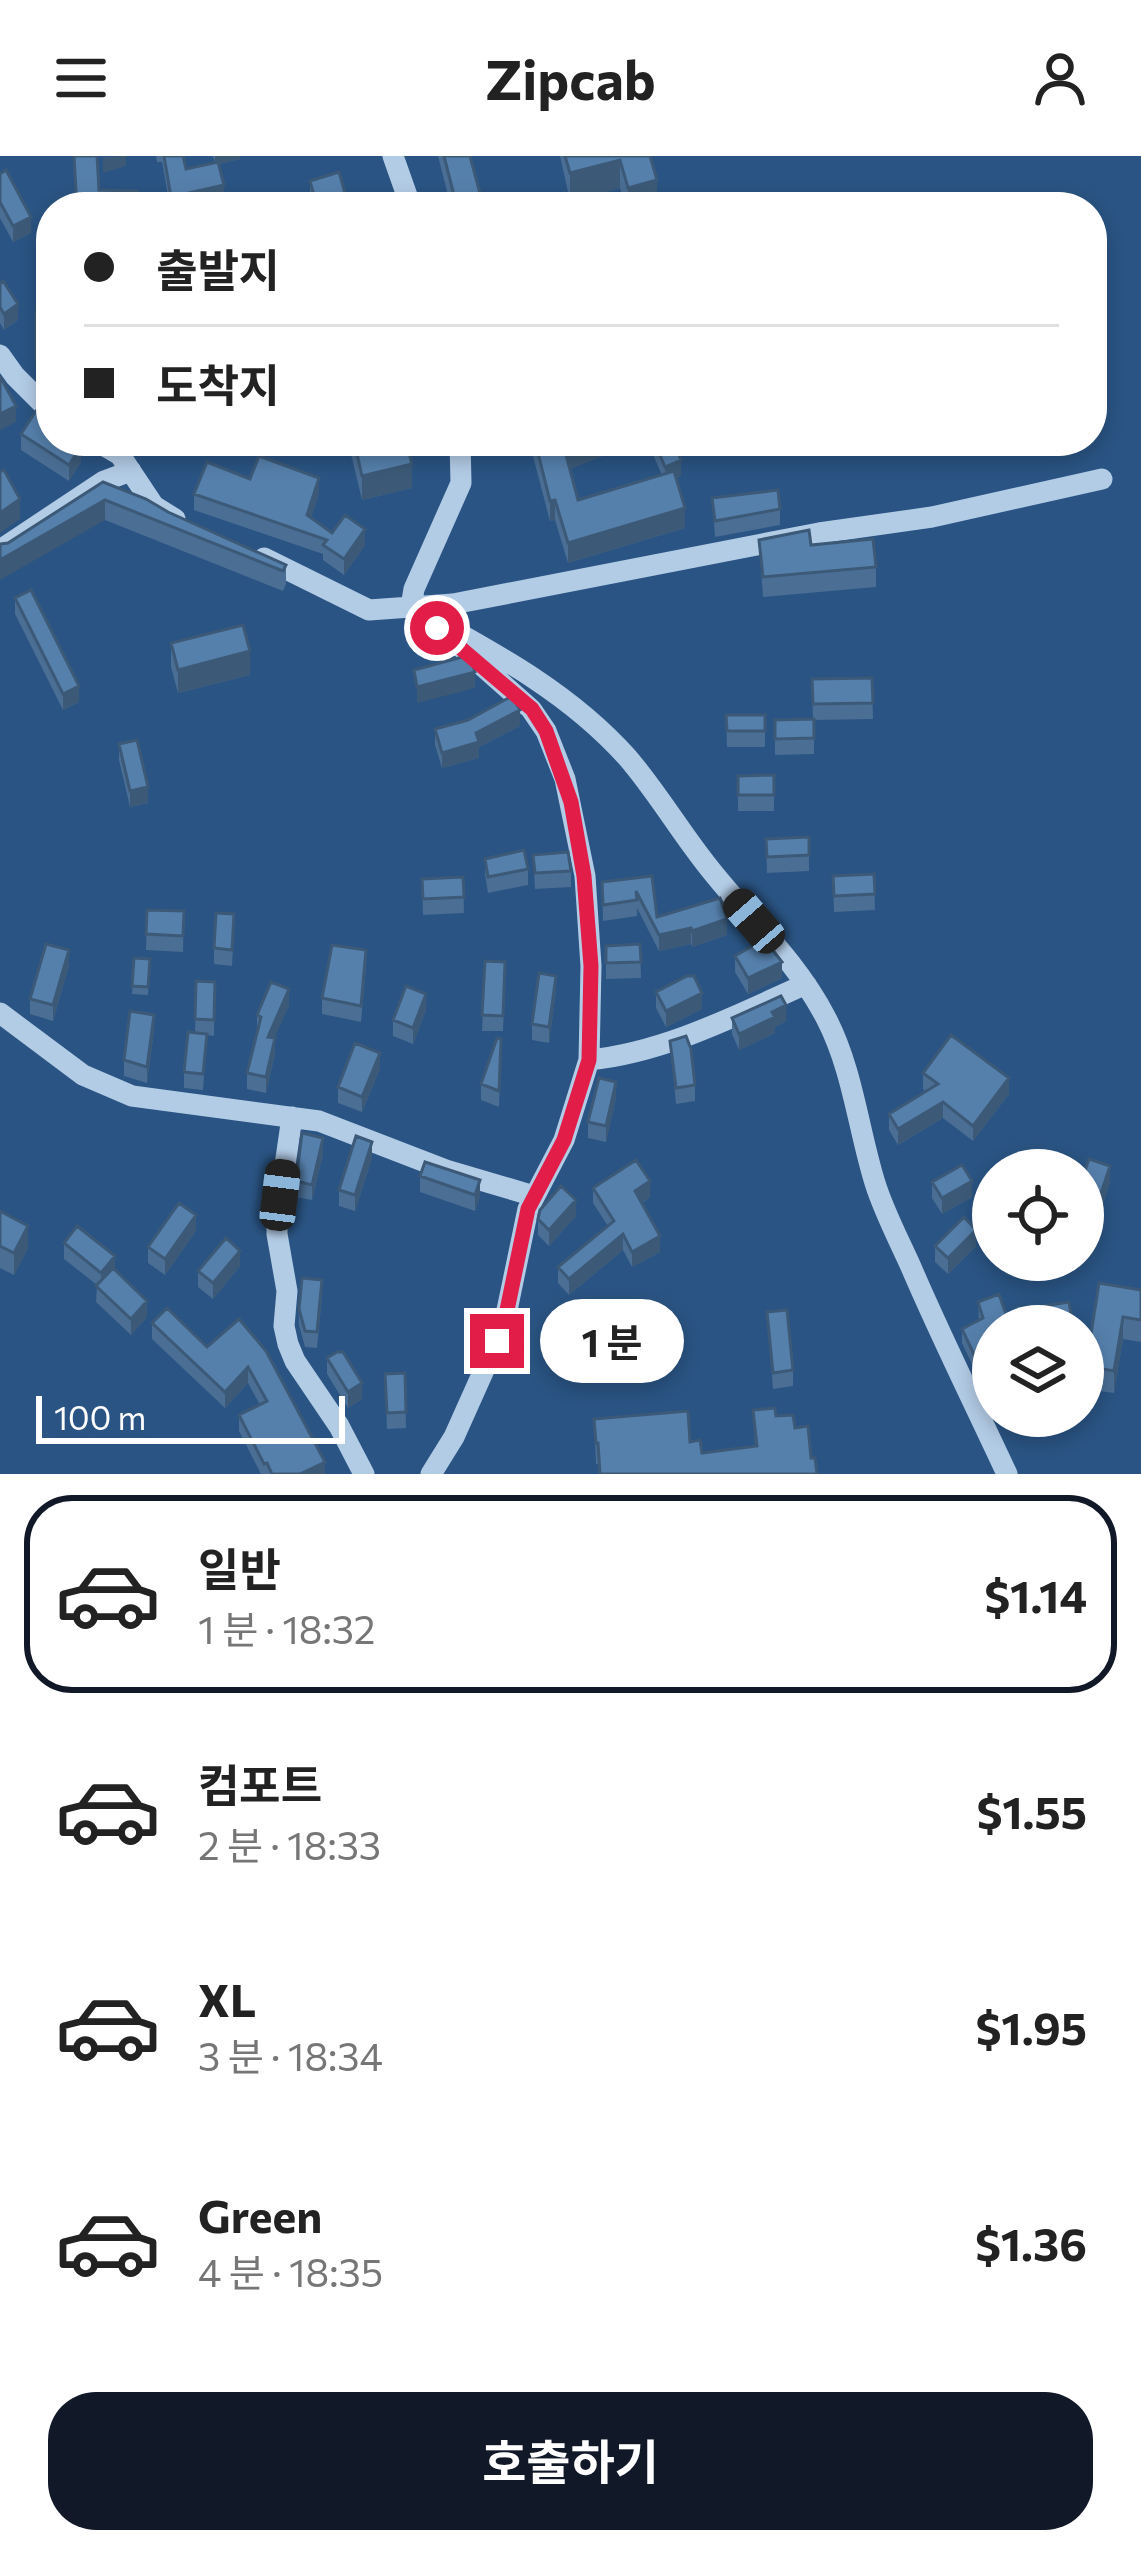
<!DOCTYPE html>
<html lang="ko">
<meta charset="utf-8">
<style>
:root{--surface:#fff;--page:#f6f6f6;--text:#222;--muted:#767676;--line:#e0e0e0;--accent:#111827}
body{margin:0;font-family:Commissioner,"Noto Sans KR",sans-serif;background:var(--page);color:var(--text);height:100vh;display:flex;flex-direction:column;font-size:45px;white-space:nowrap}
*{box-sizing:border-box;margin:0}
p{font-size:39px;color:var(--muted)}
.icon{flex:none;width:66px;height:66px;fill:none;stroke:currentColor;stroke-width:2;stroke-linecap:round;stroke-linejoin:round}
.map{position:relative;height:1318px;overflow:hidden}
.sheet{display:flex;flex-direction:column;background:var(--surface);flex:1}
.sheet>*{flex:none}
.top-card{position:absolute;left:36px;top:36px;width:1071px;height:264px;border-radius:48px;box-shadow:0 6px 18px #0003;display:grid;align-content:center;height:264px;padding:0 48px;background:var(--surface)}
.fabs{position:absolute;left:972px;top:993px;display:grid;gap:24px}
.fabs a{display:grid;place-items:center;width:132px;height:132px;border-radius:50%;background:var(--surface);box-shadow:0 6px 18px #0003;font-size:60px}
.scale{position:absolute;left:36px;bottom:30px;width:309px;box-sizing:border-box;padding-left:12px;border:6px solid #fff;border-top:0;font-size:33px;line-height:42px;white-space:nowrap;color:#fff;-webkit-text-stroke:9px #2a5483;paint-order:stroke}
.end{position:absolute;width:54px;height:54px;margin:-27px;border:15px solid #e11d48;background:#fff;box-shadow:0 0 0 6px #fff}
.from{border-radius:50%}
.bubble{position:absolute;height:84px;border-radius:42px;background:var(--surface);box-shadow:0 6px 18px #0003;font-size:39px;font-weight:700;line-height:84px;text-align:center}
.car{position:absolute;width:36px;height:72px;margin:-36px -18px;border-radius:15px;box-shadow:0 0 9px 3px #0007;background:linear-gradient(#222 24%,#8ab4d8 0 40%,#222 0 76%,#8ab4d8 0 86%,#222 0)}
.top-card b{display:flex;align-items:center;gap:42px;height:114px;font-size:45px}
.top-card b+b{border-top:3px solid var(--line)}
.top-card i{width:30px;height:30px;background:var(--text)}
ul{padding:21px 0 0;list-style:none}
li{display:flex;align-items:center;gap:36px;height:198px;margin:0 24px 18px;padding:0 24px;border:6px solid transparent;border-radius:48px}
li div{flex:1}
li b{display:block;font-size:45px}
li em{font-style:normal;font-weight:700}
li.selected{border-color:var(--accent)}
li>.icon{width:108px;height:108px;stroke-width:1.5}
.cta{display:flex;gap:24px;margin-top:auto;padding:24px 48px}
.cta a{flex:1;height:138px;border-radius:48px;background:var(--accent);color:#fff;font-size:48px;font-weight:700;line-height:138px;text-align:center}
header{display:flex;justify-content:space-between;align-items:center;height:156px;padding:0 48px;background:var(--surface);font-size:54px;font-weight:700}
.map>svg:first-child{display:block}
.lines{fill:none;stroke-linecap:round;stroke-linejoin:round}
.minor{stroke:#b3cce6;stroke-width:21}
.wall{fill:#4a6e94}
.shaded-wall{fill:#3c5a78}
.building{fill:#5680ac;stroke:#3c5a78;stroke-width:3}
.route{stroke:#e11d48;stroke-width:15}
</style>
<header><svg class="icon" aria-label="menu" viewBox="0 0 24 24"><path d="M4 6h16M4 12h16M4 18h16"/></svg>Zipcab<svg class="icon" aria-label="person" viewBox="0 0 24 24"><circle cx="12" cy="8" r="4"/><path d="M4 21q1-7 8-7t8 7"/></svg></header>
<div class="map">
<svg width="1141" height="1318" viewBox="0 0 1141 1318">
<rect width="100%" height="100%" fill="#2a5483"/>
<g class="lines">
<path class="minor" d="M 393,0 L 411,51
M 0,199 L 15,220 L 51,256
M 96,285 L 120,299 L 154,350 L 175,363
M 0,394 L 104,325 L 131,315
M 264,402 L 369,454 L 453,448 L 819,377 L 932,361 L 1102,323
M 411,451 C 489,494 567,534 627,601 C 659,638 683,681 714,718 C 753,766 797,806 826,862 C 853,914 858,972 875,1027 C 884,1056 899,1084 911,1111 C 941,1181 975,1249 1007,1318
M 411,451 L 414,433 L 461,327 L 460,285
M 0,857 L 83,919 L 132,940 L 319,965 L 446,1014 L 534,1040
M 589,904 C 666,896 737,859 806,828
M 292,961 L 277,1064 L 277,1078 L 287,1135 L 284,1170 L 288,1188 L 295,1205 L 339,1270 L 364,1318
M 431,1318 L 454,1281 L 497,1185 L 506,1159 L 528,1053 L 564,984 L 589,904 L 591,810 L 585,720 L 565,623 L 546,575 L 531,553 L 454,485"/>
</g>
<path class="wall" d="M 156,0 L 183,0 L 186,13 L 215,7 L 213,0 L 240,0 L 240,3 L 219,8 L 224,45 L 199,51 L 170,51 L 162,6 L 157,6 Z
M 438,0 L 470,0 L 482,51 L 451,51 Z
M 560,0 L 650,0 L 657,51 L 625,51 L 620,32 L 570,45 Z
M 0,18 L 31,77 L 13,86 L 0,62 Z
M 310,25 L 349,51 L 310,51 Z
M 0,127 L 18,164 L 4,174 L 0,167 Z
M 36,156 L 51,156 L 51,220 L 36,220 Z
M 21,278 L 81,306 L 69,325 L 21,294 Z
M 351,285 L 406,285 L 412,332 L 362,344 L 351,298 Z
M 529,285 L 615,285 L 615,295 L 569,313 L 578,344 L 662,319 L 647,285 L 673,285 L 681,320 L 676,322 L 685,372 L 568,407 L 555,364 L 550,365 Z
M 250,323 L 319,337 L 311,362 L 332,377 L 365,389 L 344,419 L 323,404 L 323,398 L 194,354 L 194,338 Z
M 103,326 L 286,409 L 286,428 L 283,435 L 105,364 L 8,387 Z
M 712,342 L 780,353 L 780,369 L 715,381 Z
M 759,384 L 811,389 L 876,411 L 876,431 L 763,441 Z
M 15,442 L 79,546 L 63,554 L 15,458 Z
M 171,487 L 250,519 L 178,537 L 171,511 Z
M 872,522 L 873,563 L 814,564 L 814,598 L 775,599 L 775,564 L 813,563 L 812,523 Z
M 726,559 L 765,559 L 765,591 L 727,591 Z
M 520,570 L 479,591 L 479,602 L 442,612 L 435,589 L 435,573 Z
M 119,588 L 148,647 L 130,651 L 119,604 Z
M 774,619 L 774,655 L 738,655 L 738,620 Z
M 809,681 L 809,715 L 767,717 L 766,683 Z
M 533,699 L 571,715 L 571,731 L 535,733 Z
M 485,703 L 528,713 L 528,729 L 488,737 L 485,719 Z
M 874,718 L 875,754 L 834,756 L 833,720 Z
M 652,720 L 657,761 L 727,779 L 692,791 L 691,788 L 659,795 L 637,752 L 637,760 L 603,765 L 602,726 Z
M 463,721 L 464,757 L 423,759 L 422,723 Z
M 147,754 L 184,755 L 183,796 L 146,794 Z
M 234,774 L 232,810 L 214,808 L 214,792 Z
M 640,788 L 641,822 L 606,823 L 606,790 Z
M 735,800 L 782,822 L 748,838 L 735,816 Z
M 134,802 L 150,803 L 148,839 L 132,838 Z
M 485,805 L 505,822 L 503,875 L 482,875 Z
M 366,809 L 361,866 L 322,858 L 322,842 Z
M 69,810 L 53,865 L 30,858 L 30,843 Z
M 196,825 L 215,826 L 214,880 L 207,879 L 203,934 L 184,932 L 184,916 L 195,877 Z
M 556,835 L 549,887 L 532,884 L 532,868 Z
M 656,836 L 702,853 L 666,871 L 656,852 Z
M 289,849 L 274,882 L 275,898 L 266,937 L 247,933 L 247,917 L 257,875 L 257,859 Z
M 426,854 L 413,888 L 393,880 L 393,864 Z
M 732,862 L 786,865 L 775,871 L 775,877 L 739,894 L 732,878 Z
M 154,875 L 147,927 L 124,920 L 124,904 Z
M 670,885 L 695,929 L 695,945 L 676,948 Z
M 501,898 L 499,951 L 481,944 L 481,928 Z
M 380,913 L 362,956 L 338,947 L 338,931 Z
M 923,917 L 1009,938 L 973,985 L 943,962 L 898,989 L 889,974 L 889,958 L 926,936 L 923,933 Z
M 616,942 L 606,986 L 588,982 L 588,966 Z
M 323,998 L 312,1044 L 296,1041 L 296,1025 Z
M 372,1002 L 355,1055 L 339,1050 L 339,1034 Z
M 420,1020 L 480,1040 L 475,1055 L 420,1036 Z
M 1083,1020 L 1110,1026 L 1089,1090 L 1083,1088 Z
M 932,1026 L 972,1041 L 942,1058 L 932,1042 Z
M 593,1032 L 650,1041 L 642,1047 L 660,1096 L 632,1111 L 623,1094 L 569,1139 L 558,1127 L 558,1111 L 608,1070 L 593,1047 Z
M 0,1055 L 28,1092 L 14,1119 L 0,1112 Z
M 576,1060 L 549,1090 L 538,1079 L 538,1063 Z
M 196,1075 L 165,1119 L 148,1107 L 148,1091 Z
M 64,1087 L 115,1114 L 147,1161 L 131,1179 L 96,1146 L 97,1129 L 64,1103 Z
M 935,1090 L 976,1090 L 948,1118 L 935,1106 Z
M 240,1110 L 213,1143 L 198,1131 L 198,1115 Z
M 1141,1134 L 1141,1186 L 1123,1183 L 1114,1237 L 1086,1233 L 1086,1210 Z
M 322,1140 L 317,1192 L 305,1191 L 299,1169 L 299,1153 Z
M 978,1146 L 993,1170 L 993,1253 L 962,1187 L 962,1173 L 979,1164 Z
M 767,1156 L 793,1214 L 793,1230 L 773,1233 Z
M 239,1163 L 325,1318 L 261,1318 L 239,1275 L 239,1259 L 260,1249 L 248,1227 L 225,1252 L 152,1183 L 152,1167 L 207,1191 Z
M 327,1202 L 362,1243 L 348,1252 L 327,1218 Z
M 405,1217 L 406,1272 L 387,1273 L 385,1218 Z
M 753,1254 L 776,1260 L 795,1272 L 817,1318 L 599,1318 L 598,1308 L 596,1308 L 594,1263 L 690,1286 L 702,1297 L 755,1290 Z"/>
<path class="shaded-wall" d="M 126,0 L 126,10 L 103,17 L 103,1 Z
M 215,0 L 240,0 L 240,3 L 215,9 Z
M 620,4 L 620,32 L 570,45 L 570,17 Z
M 657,24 L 657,51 L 628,51 L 628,32 Z
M 224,29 L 224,45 L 199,51 L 171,51 L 171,41 Z
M 482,45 L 482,51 L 460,51 Z
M 31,61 L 31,77 L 13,86 L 13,70 Z
M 18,148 L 18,164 L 4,174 L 4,158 Z
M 16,250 L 16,266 L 0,274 L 0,258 Z
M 590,285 L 615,285 L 615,295 L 565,315 L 565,295 Z
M 741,285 L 777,285 L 741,295 Z
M 81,290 L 81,306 L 69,325 L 69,309 Z
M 681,304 L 681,320 L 665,327 L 665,311 Z
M 412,308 L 412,332 L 362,344 L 362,320 Z
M 319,322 L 319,337 L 307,375 L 307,359 Z
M 20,343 L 20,363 L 0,377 L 0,357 Z
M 105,344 L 105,364 L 0,424 L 0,404 Z
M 555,344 L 555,364 L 550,365 L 550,345 Z
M 685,352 L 685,372 L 568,407 L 568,387 Z
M 365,373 L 365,389 L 344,419 L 344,403 Z
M 250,495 L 250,519 L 178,537 L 178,514 Z
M 475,516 L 475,532 L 417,547 L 417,531 Z
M 79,530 L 79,546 L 63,554 L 63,538 Z
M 520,554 L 520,570 L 479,591 L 479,602 L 442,612 L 442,597 Z
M 148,631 L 148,647 L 130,651 L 130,635 Z
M 727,763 L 727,779 L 692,791 L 692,775 Z
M 691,772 L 691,788 L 659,795 L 659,779 Z
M 69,794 L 69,810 L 53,865 L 53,849 Z
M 782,806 L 782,822 L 748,838 L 748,822 Z
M 556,820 L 556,835 L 549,887 L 549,871 Z
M 289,833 L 289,849 L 268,897 L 268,881 Z
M 702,837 L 702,853 L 666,871 L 666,855 Z
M 426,838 L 426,854 L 413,888 L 413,872 Z
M 786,849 L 786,865 L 775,871 L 775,877 L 739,894 L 739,878 Z
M 154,859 L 154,875 L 147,927 L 147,911 Z
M 275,882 L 275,898 L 266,937 L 266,921 Z
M 380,897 L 380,913 L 362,956 L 362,941 Z
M 1009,922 L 1009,938 L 973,985 L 973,970 Z
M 616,926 L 616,942 L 606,986 L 606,970 Z
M 943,946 L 943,962 L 898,989 L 898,973 Z
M 323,982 L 323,998 L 312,1044 L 312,1029 Z
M 372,986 L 372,1002 L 355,1055 L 355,1039 Z
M 1110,1010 L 1110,1026 L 1089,1090 L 1089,1074 Z
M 480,1024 L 480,1040 L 475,1055 L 475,1039 Z
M 650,1025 L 650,1041 L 635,1051 L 635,1035 Z
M 972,1025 L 972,1041 L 942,1058 L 942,1042 Z
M 576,1044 L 576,1060 L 549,1090 L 549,1074 Z
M 196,1059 L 196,1075 L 165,1119 L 165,1103 Z
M 28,1070 L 28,1092 L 14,1119 L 14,1097 Z
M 976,1074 L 976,1090 L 948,1118 L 948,1102 Z
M 623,1078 L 623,1094 L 569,1139 L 569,1123 Z
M 660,1080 L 660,1096 L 632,1111 L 632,1096 Z
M 240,1095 L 240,1110 L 213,1143 L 213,1127 Z
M 115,1100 L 115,1116 L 101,1133 L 101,1117 Z
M 147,1145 L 147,1161 L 131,1179 L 131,1163 Z
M 1123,1161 L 1123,1183 L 1114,1237 L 1114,1215 Z
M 248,1211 L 248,1227 L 225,1252 L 225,1236 Z
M 362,1227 L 362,1243 L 348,1252 L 348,1236 Z
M 1015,1260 L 1036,1260 L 1015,1267 Z
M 325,1306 L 325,1318 L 300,1318 Z"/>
<path class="building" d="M 74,0 L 97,0 L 99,34 L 137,35 L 141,51 L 77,51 Z
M 164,0 L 183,0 L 186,13 L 218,6 L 224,29 L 171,41 Z
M 444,0 L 470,0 L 482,45 L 457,51 Z
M 565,0 L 650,0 L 657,24 L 628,32 L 620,4 L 570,17 Z
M 6,14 L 31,61 L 13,70 L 0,46 L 0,18 Z
M 339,16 L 349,51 L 317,51 L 310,25 Z
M 564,37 L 569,51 L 522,51 Z
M 3,125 L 18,148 L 4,158 L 0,151 L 0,127 Z
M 36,156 L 51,156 L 51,204 L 36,204 Z
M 0,220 L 16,250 L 0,258 Z
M 36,255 L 51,264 L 51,285 L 81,285 L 81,290 L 69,309 L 21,278 Z
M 354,285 L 406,285 L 412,308 L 362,320 Z
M 535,285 L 590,285 L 565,295 L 578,344 L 674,315 L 685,352 L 568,387 L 555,344 L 550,345 Z
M 654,285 L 673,285 L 681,304 L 665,311 Z
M 259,300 L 319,322 L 307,359 L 332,377 L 345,359 L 365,373 L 344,403 L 323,389 L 327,384 L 194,338 L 207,306 L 250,323 Z
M 4,314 L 20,343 L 0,357 L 0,316 Z
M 103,326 L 146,343 L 168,356 L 286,409 L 283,415 L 105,344 L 0,404 L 0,388 L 8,387 Z
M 778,334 L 780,353 L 715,365 L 712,342 Z
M 809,374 L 811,389 L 873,383 L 876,411 L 763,421 L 759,384 Z
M 31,434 L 79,530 L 63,538 L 15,442 Z
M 243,469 L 250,495 L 178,514 L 171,487 Z
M 466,500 L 472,505 L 475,516 L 417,531 L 414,514 Z
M 872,522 L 873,547 L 813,548 L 812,523 Z
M 512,540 L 520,554 L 476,577 L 479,586 L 442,597 L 435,573 L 468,564 Z
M 726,559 L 765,559 L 765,575 L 727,575 Z
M 814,563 L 814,582 L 775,583 L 775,564 Z
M 137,584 L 148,631 L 130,635 L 119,588 Z
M 774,619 L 774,639 L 738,639 L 738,620 Z
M 809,681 L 809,699 L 767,701 L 766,683 Z
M 524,694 L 528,713 L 488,721 L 485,703 Z
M 568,696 L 571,715 L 535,717 L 533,699 Z
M 874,718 L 875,738 L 834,740 L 833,720 Z
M 652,720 L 657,761 L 720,742 L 727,763 L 692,775 L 691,772 L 659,779 L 636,735 L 637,744 L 603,749 L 602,726 Z
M 463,721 L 464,741 L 423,743 L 422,723 Z
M 147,754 L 184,755 L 183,780 L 146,778 Z
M 216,757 L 234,758 L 232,794 L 214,792 Z
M 764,783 L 782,806 L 748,822 L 735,800 Z
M 46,788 L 69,794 L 53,849 L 30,843 Z
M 640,788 L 641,806 L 606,807 L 606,790 Z
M 332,789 L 366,794 L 361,850 L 322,842 Z
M 134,802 L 150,803 L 148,831 L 132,830 Z
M 485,805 L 505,806 L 503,860 L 482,859 Z
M 539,817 L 556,820 L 549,871 L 532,868 Z
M 687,820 L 694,820 L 702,837 L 666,855 L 656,836 Z
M 196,825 L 215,826 L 214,864 L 195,863 Z
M 271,826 L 289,833 L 268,881 L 275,882 L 266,921 L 247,917 L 261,861 L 257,859 Z
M 406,830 L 426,838 L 413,872 L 393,864 Z
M 781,840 L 786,849 L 772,856 L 775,861 L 739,878 L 732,862 Z
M 130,855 L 154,859 L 147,911 L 124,904 Z
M 188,876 L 207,878 L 203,918 L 184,916 Z
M 951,879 L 1009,922 L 973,970 L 943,946 L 898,973 L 889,958 L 938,928 L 923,917 Z
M 686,880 L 691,893 L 695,929 L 676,932 L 670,885 Z
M 497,882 L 501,883 L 499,935 L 481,928 Z
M 355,887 L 380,897 L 362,941 L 338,931 Z
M 599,922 L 616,926 L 606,970 L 588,966 Z
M 302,977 L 323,982 L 312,1029 L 296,1025 Z
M 356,980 L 372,986 L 355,1039 L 339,1034 Z
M 1089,1003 L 1110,1010 L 1089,1074 L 1083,1072 L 1083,1020 Z
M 636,1004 L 650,1025 L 635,1035 L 660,1080 L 632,1096 L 623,1078 L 569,1123 L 558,1111 L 614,1065 L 593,1032 Z
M 425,1006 L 480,1024 L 475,1039 L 420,1020 Z
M 962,1009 L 972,1025 L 942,1042 L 932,1026 Z
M 561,1030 L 576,1044 L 549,1074 L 538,1063 L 540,1054 Z
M 179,1047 L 196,1059 L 165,1103 L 148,1091 Z
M 0,1055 L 28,1070 L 14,1097 L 0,1090 Z
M 964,1061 L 976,1074 L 948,1102 L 935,1090 Z
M 77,1070 L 115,1100 L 101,1117 L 64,1087 Z
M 226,1082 L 240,1095 L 213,1127 L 198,1115 Z
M 113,1112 L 147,1145 L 131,1163 L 96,1130 Z
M 302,1122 L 322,1124 L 317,1176 L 305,1175 L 299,1153 Z
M 1099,1127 L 1141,1134 L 1141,1164 L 1123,1161 L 1114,1215 L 1086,1210 Z
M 999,1138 L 1010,1170 L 993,1170 L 993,1239 L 962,1173 L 983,1162 L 978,1146 Z
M 1069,1146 L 1073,1170 L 1047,1170 L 1043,1150 Z
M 167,1152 L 207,1191 L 239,1163 L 266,1195 L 325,1306 L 300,1318 L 272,1318 L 267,1307 L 264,1308 L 239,1259 L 267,1245 L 248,1211 L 225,1236 L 152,1167 Z
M 787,1154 L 793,1214 L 773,1217 L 767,1156 Z
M 337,1196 L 343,1196 L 362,1227 L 348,1236 L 327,1202 Z
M 405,1217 L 406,1256 L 387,1257 L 385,1218 Z
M 775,1252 L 776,1260 L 793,1259 L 795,1272 L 808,1270 L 811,1302 L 815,1302 L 817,1318 L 600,1318 L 598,1287 L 596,1287 L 594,1263 L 688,1255 L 690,1286 L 700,1284 L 702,1297 L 757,1290 L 753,1254 Z"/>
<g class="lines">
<path class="route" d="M 437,472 L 532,553 L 546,575 L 571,646 L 584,720 L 591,810 L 589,904 L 564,984 L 528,1053 L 506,1159 L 497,1185"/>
</g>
</svg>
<div class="fabs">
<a><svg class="icon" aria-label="locate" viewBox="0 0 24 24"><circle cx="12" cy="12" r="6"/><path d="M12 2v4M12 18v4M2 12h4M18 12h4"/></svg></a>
<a><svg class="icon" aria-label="layers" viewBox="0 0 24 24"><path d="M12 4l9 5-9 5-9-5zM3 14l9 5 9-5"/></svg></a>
</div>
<div class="scale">100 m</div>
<i class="end from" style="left:437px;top:472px"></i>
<i class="end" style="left:497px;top:1185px"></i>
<div class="bubble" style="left:540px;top:1143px;width:144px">1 분</div>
<i class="car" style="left:754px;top:765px;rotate:319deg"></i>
<i class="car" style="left:280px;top:1039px;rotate:7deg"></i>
<div class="top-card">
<b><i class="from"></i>출발지</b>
<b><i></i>도착지</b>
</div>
</div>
<section class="sheet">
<ul>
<li class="selected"><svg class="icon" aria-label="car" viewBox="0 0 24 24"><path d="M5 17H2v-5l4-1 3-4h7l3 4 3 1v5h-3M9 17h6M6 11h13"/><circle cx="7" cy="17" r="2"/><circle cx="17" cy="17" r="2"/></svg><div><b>일반</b><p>1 분 · 18:32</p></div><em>$1.14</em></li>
<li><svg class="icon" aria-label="car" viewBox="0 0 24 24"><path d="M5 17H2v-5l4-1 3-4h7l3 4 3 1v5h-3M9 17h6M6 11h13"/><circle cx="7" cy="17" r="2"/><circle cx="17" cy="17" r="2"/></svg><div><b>컴포트</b><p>2 분 · 18:33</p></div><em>$1.55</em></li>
<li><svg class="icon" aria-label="car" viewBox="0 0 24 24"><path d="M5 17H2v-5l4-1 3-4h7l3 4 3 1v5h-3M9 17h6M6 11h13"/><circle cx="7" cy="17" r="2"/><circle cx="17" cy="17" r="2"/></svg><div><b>XL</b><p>3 분 · 18:34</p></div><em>$1.95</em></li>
<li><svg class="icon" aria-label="car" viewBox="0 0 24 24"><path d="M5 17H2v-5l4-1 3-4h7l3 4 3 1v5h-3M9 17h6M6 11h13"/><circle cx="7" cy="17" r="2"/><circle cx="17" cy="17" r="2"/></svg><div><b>Green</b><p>4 분 · 18:35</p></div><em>$1.36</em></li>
</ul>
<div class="cta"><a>호출하기</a></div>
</section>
